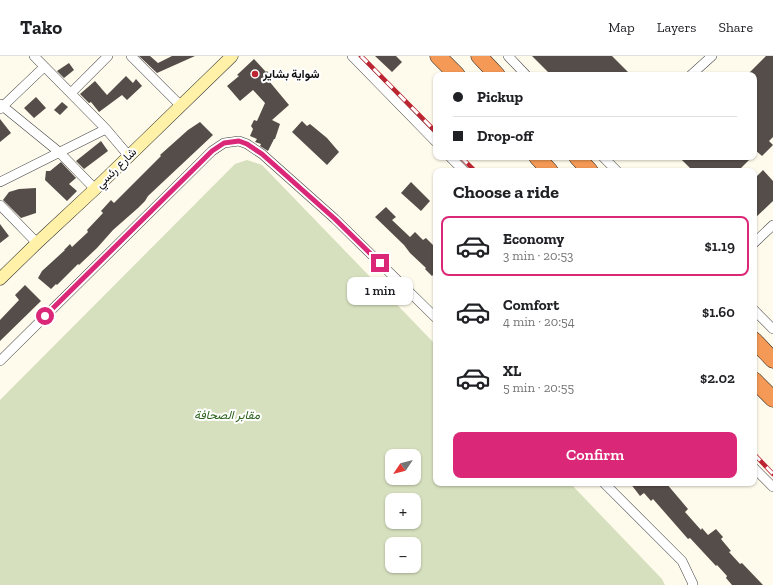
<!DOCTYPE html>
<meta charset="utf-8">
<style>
:root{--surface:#fff;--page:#f2f2f2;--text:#202124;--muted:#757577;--line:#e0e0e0;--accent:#db2777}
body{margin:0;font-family:"Zilla Slab",Vazirmatn,serif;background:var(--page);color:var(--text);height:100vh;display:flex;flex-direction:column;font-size:15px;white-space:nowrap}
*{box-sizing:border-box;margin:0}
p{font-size:13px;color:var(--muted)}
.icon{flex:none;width:22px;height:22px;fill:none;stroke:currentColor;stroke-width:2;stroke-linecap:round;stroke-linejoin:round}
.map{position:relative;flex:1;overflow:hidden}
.details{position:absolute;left:433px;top:112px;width:324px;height:318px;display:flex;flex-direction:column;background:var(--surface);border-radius:8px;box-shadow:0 1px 3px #0004}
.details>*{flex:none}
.guide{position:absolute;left:433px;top:16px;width:324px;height:88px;border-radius:8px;box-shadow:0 1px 3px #0004;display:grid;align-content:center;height:88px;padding:0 20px;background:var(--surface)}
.needle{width:26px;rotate:235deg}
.buttons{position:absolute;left:385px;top:393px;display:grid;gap:8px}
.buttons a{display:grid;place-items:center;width:36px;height:36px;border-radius:8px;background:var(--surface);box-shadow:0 1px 3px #0004;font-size:20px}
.end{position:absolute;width:18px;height:18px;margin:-9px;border:5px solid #db2777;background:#fff;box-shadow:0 0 0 2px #fff}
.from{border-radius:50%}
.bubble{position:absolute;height:28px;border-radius:8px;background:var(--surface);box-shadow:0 1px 3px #0004;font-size:13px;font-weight:600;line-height:28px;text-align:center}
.guide b{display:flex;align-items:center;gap:14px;height:38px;font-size:15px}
.guide b+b{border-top:1px solid var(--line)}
.guide i{width:10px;height:10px;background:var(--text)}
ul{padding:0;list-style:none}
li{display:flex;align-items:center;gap:12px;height:60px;margin:0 8px 6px;padding:0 12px;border:2px solid transparent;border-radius:8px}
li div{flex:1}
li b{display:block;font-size:15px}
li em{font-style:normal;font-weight:600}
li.on{border-color:var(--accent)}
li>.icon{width:36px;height:36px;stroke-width:1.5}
h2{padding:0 20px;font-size:18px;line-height:48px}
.primary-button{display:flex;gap:8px;margin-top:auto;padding:8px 20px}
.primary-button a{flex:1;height:46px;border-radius:8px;background:var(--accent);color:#fff;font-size:16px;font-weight:600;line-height:46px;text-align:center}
header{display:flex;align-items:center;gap:24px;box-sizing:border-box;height:56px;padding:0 20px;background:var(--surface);border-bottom:1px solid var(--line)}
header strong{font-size:19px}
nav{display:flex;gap:22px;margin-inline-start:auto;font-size:14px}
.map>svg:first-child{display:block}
.cemetery{fill:#d6e0be;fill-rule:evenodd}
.building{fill:#554d49}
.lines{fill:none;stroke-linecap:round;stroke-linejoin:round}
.street-casing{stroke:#404040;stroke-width:10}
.secondary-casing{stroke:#2f2f2f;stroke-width:13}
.highway-casing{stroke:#1e1e1e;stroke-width:17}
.street{stroke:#fff;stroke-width:9}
.secondary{stroke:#fff2a8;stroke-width:12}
.highway{stroke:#f49956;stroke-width:16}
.rail-casing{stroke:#bc2531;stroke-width:4.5}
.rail{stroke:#fff;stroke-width:3;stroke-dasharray:9;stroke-linecap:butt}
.route{stroke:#db2777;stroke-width:5}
.poi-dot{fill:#bc2531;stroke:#fff;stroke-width:1.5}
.labels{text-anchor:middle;stroke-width:4;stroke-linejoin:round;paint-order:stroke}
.poi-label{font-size:12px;font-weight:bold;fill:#0d0d0d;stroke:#fff;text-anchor:start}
.street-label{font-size:12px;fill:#0d0d0d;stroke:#fff}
.park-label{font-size:12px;font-style:italic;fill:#2e641d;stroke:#fff}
</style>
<header>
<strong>Tako</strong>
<nav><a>Map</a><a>Layers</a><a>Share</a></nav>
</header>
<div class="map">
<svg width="773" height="529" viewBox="0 0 773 529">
<rect width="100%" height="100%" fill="#fffbec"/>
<path class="cemetery" d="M 247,104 L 262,109 L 436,289 L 436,427 L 570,427 L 662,523 L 665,529 L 0,529 L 0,344 L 235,108 ZM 392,400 L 414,400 L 414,422 L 392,422 ZM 392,444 L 414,444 L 414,466 L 392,466 ZM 392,488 L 414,488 L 414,510 L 392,510 Z"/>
<path class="building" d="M 139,0 L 150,0 L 158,7 L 172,0 L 195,0 L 157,17 Z
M 375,0 L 396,0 L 402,6 L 392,16 Z
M 532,0 L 612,0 L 631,19 L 551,19 Z
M 766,0 L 773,0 L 773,81 L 769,85 L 773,89 L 762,100 L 754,93 L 754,19 L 747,19 Z
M 254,3 L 266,16 L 267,15 L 273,22 L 269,25 L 289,49 L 272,64 L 280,68 L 275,83 L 274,83 L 268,95 L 260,90 L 261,88 L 255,86 L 257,83 L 250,80 L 253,73 L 251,70 L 254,64 L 257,65 L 265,47 L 253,34 L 240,45 L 227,30 L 239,20 L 237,19 Z
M 69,7 L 74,14 L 64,22 L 57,15 Z
M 126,20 L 133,27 L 136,23 L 142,30 L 127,44 L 122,39 L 99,56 L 91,46 L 89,47 L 80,38 L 95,25 L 107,39 Z
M 36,41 L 46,52 L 34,62 L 24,52 Z
M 62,46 L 68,51 L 60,59 L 54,54 Z
M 0,63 L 11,77 L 0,86 Z
M 302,65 L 307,70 L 310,68 L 327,82 L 339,96 L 327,109 L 292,76 Z
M 200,66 L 213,79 L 148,140 L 145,145 L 138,152 L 113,174 L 97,192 L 79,209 L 78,208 L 57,229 L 56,228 L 51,233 L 38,222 L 42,215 L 65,194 L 64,194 L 70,188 L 72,191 L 88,176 L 87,174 L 103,157 L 101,155 L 111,144 L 114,147 L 161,100 L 160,99 L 188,74 Z
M 101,85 L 108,95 L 84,113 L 76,105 Z
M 679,101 L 752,101 L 738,115 L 693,115 Z
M 61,106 L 76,122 L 69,128 L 77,135 L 67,145 L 45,124 L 46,115 L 50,115 Z
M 763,114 L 773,125 L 773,145 L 754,163 L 754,123 Z
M 411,126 L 430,145 L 421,155 L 401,137 Z
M 36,132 L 36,157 L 21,162 L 3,144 L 9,136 L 19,133 Z
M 386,151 L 396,161 L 392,164 L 410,181 L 415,176 L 423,184 L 426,182 L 436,192 L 436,216 L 432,220 L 425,213 L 426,212 L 410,197 L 404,189 L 375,161 Z
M 0,168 L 9,180 L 0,187 Z
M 25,229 L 41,245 L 0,285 L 0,264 L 19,244 L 15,239 Z
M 630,427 L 666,427 L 688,453 L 685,456 L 701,474 L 702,472 L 708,479 L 716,473 L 723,481 L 721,483 L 731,495 L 729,496 L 740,508 L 742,507 L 763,529 L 732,529 L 726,522 L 727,520 L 717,509 L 716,510 L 690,482 L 688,483 L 653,443 L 651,445 L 644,437 L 640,440 Z"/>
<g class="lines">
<defs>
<path id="street" d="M 34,0 L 106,73 L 128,99
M 131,0 L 180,49
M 352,0 L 436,86
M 508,0 L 526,19
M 691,19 L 712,0
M 71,37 L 108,0
M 0,48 L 59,96 L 95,133
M 0,53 L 44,11
M 450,101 L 464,115
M 603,101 L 617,115
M 0,126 L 106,73
M 0,149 L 37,187
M 754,187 L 773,169
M 754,254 L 773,273
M 0,305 L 212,95 L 224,87 L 239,85 L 247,88 L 262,98 L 335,163 L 436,262
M 754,412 L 773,431
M 604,427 L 682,505 L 693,528 L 692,529"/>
<path id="secondary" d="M 0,223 L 37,187 L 95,133 L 232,0"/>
<path id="highway" d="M 438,0 L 457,19
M 479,0 L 497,19
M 537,101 L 550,115
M 577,101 L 590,115
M 754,284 L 773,304
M 754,324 L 773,343"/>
</defs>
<use href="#street" class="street-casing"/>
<use href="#secondary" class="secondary-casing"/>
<use href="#highway" class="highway-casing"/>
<use href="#street" class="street"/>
<use href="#secondary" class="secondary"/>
<use href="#highway" class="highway"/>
<defs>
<path id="rail" d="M 361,0 L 436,76
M 461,101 L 475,115
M 754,398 L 773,418"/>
</defs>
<use href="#rail" class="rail-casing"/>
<use href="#rail" class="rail"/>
</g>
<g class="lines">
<path class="route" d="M 45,260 L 212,95 L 224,87 L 239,85 L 247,88 L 262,98 L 335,163 L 380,207"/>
</g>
<circle class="poi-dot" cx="255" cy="18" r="4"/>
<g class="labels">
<g class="poi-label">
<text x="263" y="22">شواية بشاير</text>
</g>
<g class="street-label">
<text transform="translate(116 112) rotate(-45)" y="4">شارع رئسي</text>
</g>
<g class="park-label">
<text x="227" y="363">مقابر الصحافة</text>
</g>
</g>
</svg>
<div class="buttons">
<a><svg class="needle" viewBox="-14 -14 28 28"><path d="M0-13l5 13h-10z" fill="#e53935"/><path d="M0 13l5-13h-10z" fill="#757577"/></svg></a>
<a>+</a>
<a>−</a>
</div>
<i class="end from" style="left:45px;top:260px"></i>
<i class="end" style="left:380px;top:207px"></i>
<div class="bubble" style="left:347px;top:221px;width:66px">1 min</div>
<div class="guide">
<b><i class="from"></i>Pickup</b>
<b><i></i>Drop-off</b>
</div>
<section class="details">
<h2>Choose a ride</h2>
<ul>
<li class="on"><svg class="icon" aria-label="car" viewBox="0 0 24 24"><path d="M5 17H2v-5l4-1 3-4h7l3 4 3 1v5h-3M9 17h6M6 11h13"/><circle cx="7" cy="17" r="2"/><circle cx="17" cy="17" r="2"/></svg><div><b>Economy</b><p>3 min · 20:53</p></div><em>$1.19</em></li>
<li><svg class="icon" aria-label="car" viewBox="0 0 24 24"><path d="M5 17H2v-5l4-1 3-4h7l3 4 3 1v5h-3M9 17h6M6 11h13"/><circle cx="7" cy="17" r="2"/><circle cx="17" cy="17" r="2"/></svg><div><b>Comfort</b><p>4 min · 20:54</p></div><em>$1.60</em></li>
<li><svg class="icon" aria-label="car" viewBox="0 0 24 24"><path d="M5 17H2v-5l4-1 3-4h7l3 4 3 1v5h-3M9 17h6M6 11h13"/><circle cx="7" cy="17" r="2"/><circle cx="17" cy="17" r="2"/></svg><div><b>XL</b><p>5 min · 20:55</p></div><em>$2.02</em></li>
</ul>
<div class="primary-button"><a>Confirm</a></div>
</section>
</div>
